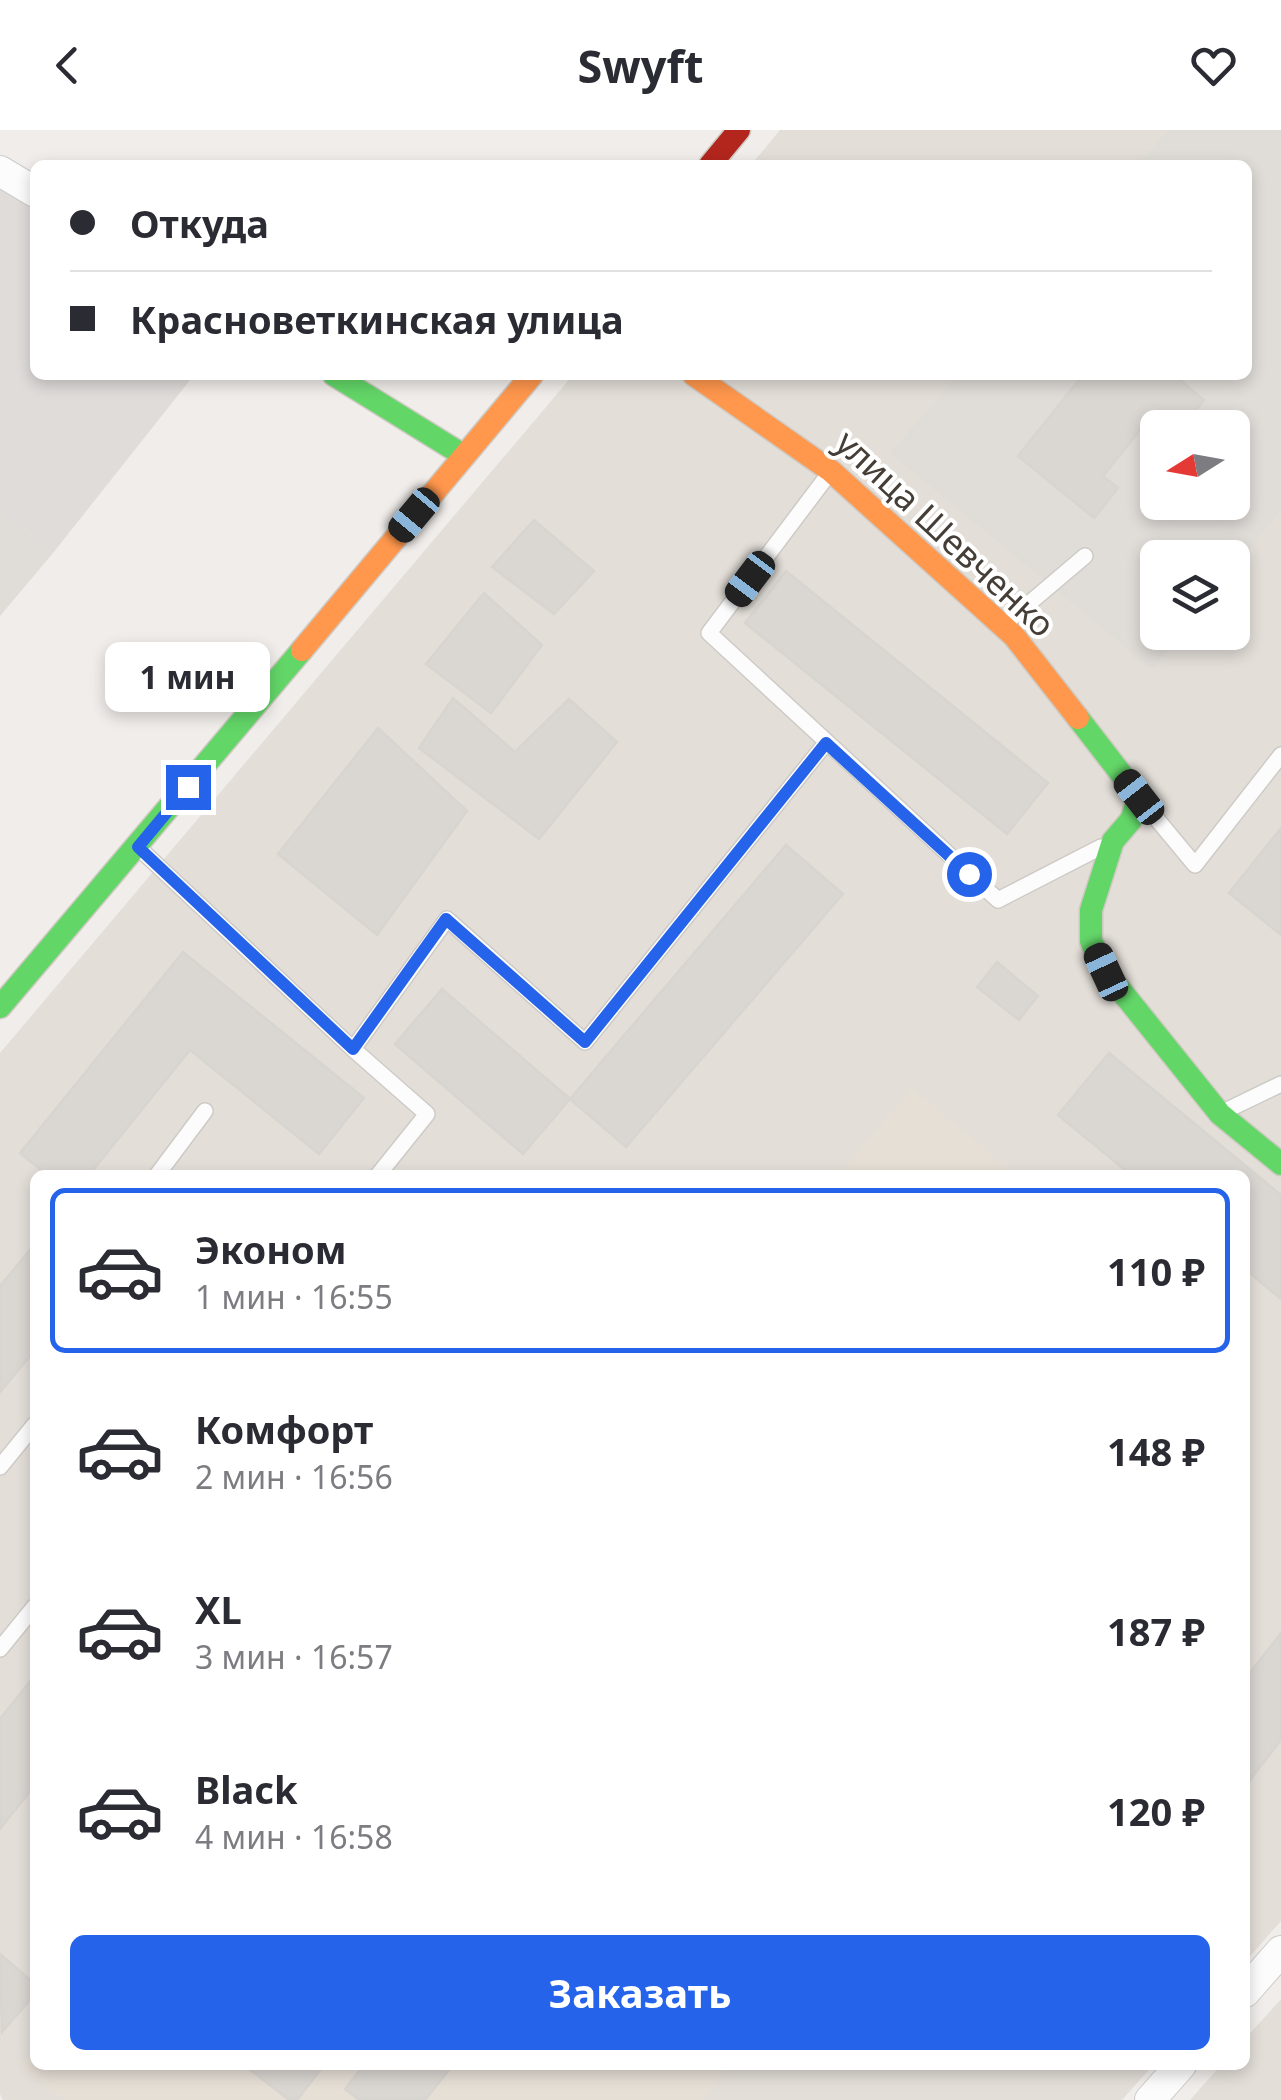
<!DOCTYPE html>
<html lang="ru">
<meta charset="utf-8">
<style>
:root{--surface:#fff;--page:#f7f7f7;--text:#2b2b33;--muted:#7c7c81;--line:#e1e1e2;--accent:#2563eb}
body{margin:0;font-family:"Noto Sans",sans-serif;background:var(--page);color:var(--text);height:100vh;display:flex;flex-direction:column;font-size:38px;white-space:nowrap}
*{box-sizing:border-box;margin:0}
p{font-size:32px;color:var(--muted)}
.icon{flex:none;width:55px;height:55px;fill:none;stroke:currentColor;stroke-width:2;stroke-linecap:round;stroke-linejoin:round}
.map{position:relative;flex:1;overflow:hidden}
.side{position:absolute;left:30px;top:1040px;width:1220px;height:900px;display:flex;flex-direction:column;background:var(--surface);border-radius:15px;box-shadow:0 5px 15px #0003}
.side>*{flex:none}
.hud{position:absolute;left:30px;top:30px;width:1222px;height:220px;border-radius:15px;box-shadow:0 5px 15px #0003;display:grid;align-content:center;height:220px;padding:0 40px;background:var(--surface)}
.needle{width:65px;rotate:259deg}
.buttons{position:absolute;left:1140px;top:280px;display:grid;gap:20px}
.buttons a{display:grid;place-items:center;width:110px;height:110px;border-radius:15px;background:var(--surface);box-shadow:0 5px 15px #0003;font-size:50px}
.end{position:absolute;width:45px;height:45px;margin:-22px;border:12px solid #2563eb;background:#fff;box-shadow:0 0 0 5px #fff}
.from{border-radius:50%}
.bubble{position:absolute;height:70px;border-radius:15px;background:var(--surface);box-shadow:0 5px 15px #0003;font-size:32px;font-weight:700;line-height:70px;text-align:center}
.car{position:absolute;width:30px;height:60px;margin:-30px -15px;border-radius:12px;box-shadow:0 0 8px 2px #0007;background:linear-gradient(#222 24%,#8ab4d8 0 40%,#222 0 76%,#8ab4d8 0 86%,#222 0)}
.hud b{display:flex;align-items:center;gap:35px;height:95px;font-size:38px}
.hud b+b{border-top:2px solid var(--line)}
.hud i{width:25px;height:25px;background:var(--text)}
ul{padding:18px 0 0;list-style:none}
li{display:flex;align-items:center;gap:30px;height:165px;margin:0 20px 15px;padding:0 20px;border:5px solid transparent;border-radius:15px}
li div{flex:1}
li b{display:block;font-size:38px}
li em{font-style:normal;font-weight:700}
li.selected{border-color:var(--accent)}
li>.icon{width:90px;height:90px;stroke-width:1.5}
.primary-button{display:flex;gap:20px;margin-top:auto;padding:20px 40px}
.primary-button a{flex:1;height:115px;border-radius:15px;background:var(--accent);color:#fff;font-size:40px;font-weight:700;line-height:115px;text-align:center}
header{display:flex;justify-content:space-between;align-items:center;height:130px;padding:0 40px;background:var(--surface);font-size:45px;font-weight:700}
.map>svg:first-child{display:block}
.residential{fill:#e3ded8;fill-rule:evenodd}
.industrial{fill:#e0dcd8;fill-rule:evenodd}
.education{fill:#e6dfd6}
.parking{fill:#dfdcda}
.building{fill:#dad6d2;stroke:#d8d4d0;stroke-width:2.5}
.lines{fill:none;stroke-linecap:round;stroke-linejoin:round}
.lane-casing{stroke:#cecbc7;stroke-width:18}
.street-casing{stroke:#cecbc7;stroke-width:32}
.fast-casing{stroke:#cec9c1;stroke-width:25}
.slow-casing{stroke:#cec9c1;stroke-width:25}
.jam-casing{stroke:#cec9c1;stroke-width:25}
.lane{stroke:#fdfcfc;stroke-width:15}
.street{stroke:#fdfcfc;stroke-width:30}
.fast{stroke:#63d668;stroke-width:22}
.slow{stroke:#ff974d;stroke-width:22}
.jam{stroke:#b3261e;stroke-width:22}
.route{stroke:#2563eb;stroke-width:12}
.labels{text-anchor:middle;stroke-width:8;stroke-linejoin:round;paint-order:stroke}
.street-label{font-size:35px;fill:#453e37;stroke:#fff}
</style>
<header><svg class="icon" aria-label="back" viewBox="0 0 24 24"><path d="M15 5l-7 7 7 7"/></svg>Swyft<svg class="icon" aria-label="heart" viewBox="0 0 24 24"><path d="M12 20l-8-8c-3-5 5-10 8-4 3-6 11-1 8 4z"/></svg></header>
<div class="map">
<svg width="1281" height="1970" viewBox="0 0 1281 1970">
<rect width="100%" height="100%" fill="#f0edea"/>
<path class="residential" d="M 780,0 L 1281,0 L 1281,1791 L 1245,1832 L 1245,1045 L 35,1045 L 35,1935 L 1153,1935 L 1122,1970 L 3,1970 L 0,1964 L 0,923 L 573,245 L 1248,245 L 1248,35 L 751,35 ZM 1158,298 L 1232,298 L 1232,372 L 1158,372 ZM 1158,428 L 1232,428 L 1232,502 L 1158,502 Z
M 1281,1869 L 1281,1970 L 1190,1970 L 1221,1935 L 1245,1935 L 1245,1909 Z"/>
<path class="industrial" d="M 1168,0 L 1281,0 L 1281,380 L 1233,439 L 1232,428 L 1158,428 L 1158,502 L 1181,503 L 1152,539 L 890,323 L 958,245 L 1248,245 L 1248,35 L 1138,35 ZM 1158,298 L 1232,298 L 1232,372 L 1158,372 Z
M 0,379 L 53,423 L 0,486 Z"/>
<path class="education" d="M 912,959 L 1016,1045 L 838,1045 Z
M 35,1918 L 35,1935 L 730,1935 L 703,1970 L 64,1970 L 21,1936 Z"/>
<path class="parking" d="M 0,57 L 35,81 L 35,245 L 194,245 L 53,423 L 0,379 Z"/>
<path class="building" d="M 1083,245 L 1174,245 L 1204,270 L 1182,298 L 1170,298 L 1153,284 L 1103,346 L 1118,358 L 1094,388 L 1018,326 Z
M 534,390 L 594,441 L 554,484 L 492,437 Z
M 786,441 L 1048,653 L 1007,704 L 745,493 Z
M 484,463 L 542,515 L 491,583 L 426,534 Z
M 453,568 L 515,622 L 569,569 L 617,612 L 539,709 L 419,618 Z
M 378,598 L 467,681 L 377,805 L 278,724 Z
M 1281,698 L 1281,805 L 1229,763 Z
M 786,715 L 843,764 L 626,1017 L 570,969 Z
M 183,822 L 364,968 L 319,1024 L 190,920 L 89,1045 L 47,1045 L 20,1023 Z
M 997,832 L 1038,866 L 1019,890 L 977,857 Z
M 442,859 L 570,969 L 523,1024 L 395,914 Z
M 1109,923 L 1281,1065 L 1281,1169 L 1245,1139 L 1245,1045 L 1131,1045 L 1058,985 Z
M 35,1114 L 35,1220 L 0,1262 L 0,1156 Z
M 1281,1503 L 1281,1610 L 1245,1656 L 1245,1549 Z
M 35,1545 L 35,1655 L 0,1699 L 0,1589 Z
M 0,1824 L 35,1854 L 35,1864 L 2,1902 Z
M 244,1935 L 324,1935 L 297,1970 L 289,1970 Z
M 364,1935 L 453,1935 L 425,1970 L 359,1970 L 345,1959 Z"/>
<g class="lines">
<defs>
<path id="lane" d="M 828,345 L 709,503 L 998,770 L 1101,717
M 1006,493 L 1085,426
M 1141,670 L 1195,735 L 1281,625
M 141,720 L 353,919 L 427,984 L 378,1045
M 353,919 L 447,789 L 585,912 L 826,613
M 1223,982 L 1281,954
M 157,1045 L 205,981
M 0,1337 L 35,1294
M 0,1519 L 35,1476"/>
<path id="street" d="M 0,41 L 35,62
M 1245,1862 L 1281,1821
M 1150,1970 L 1181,1935"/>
<path id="fast" d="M 334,245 L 463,325
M 1078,588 L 1139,667 L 1131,690 L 1113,711 L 1091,780 L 1091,811 L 1106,842 L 1220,984 L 1281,1034
M 0,877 L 302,520"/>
<path id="slow" d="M 694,245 L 831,341 L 1014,506 L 1078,588
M 302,520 L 532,245"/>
<path id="jam" d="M 710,35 L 739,0"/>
</defs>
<use href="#lane" class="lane-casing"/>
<use href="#street" class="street-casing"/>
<use href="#fast" class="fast-casing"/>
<use href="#slow" class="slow-casing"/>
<use href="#jam" class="jam-casing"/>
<use href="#lane" class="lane"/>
<use href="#street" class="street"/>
<use href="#fast" class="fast"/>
<use href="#slow" class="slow"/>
<use href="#jam" class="jam"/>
</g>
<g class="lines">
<path class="route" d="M 188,657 L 138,717 L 353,919 L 446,789 L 585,912 L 826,613 L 969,744"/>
</g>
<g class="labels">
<g class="street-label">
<text transform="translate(945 404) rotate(43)" y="12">улица Шевченко</text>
</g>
</g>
</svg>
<div class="buttons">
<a><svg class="needle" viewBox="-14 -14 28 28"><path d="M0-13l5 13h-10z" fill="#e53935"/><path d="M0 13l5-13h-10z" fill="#7c7c81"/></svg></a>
<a><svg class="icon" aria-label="layers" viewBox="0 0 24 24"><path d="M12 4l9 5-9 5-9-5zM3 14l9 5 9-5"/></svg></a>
</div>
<i class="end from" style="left:969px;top:744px"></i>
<i class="end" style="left:188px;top:657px"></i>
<div class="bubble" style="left:105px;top:512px;width:165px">1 мин</div>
<i class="car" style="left:414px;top:385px;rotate:220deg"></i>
<i class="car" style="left:750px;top:449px;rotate:217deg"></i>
<i class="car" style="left:1139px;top:667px;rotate:322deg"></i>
<i class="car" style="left:1106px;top:842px;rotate:335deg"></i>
<div class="hud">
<b><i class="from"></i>Откуда</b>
<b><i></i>Красноветкинская улица</b>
</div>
<section class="side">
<ul>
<li class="selected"><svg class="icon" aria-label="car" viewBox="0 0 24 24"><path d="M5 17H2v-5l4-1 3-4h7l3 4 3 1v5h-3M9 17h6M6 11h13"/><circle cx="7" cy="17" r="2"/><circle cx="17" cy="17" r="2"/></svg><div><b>Эконом</b><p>1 мин · 16:55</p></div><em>110 ₽</em></li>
<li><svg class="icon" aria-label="car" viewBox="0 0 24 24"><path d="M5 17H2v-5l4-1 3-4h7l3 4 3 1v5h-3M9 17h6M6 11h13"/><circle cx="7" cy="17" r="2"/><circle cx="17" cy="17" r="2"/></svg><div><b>Комфорт</b><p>2 мин · 16:56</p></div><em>148 ₽</em></li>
<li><svg class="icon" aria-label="car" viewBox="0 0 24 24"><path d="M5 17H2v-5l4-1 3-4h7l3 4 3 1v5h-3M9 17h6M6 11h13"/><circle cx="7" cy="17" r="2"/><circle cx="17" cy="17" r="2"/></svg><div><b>XL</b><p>3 мин · 16:57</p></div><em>187 ₽</em></li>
<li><svg class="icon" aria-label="car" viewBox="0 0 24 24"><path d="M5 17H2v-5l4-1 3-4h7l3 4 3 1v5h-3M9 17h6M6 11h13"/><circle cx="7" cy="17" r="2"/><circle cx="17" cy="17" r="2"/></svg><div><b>Black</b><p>4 мин · 16:58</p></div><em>120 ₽</em></li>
</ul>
<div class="primary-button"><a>Заказать</a></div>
</section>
</div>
